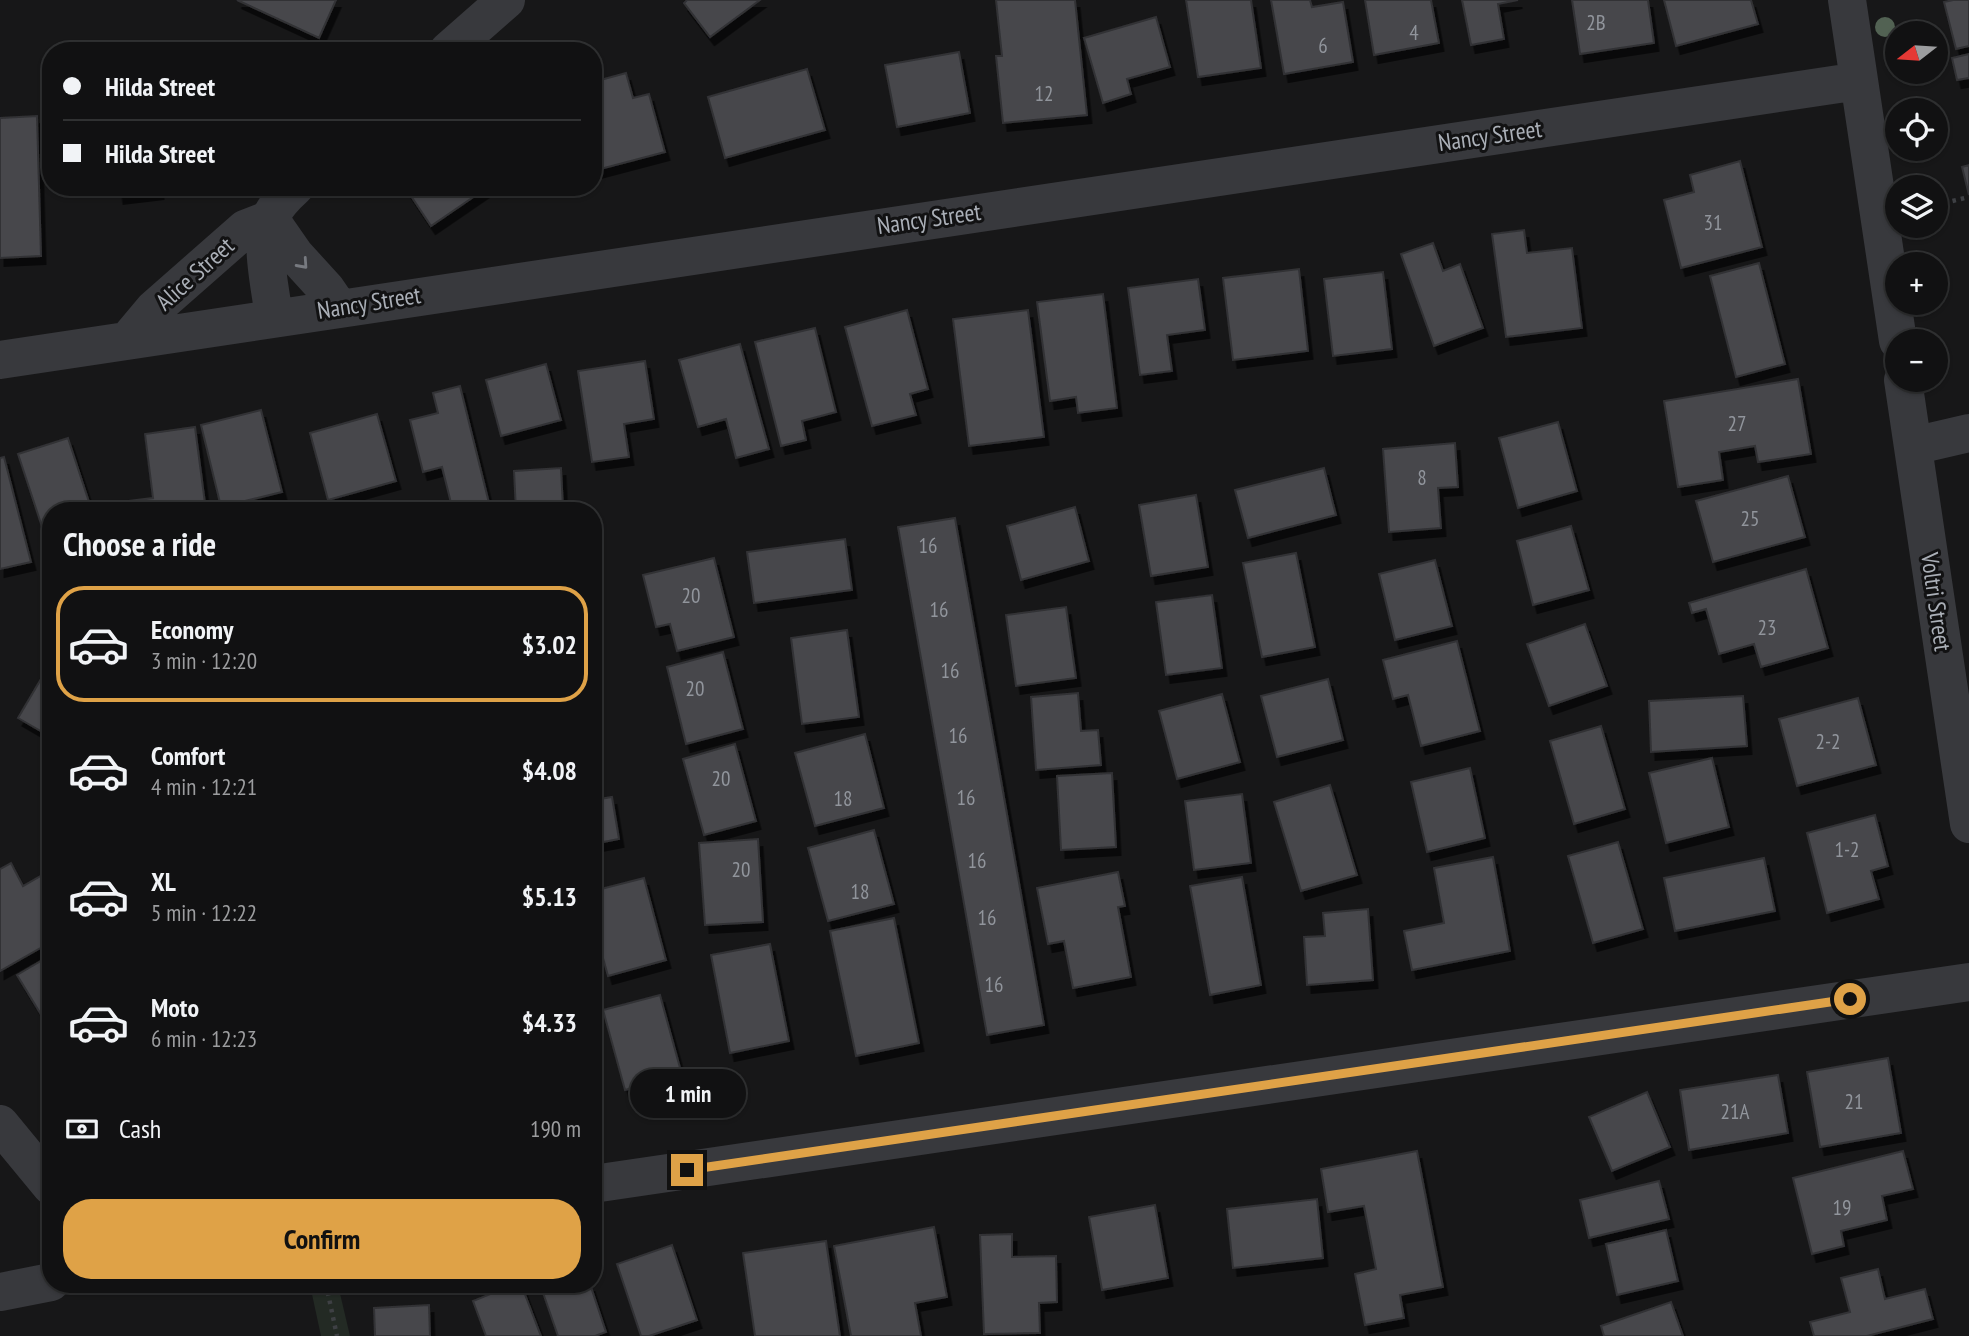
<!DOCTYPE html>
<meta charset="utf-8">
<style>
:root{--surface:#111112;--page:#1e1f20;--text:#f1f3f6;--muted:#9c9d9f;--line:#303132;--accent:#dfa247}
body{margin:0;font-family:"PT Sans Narrow",sans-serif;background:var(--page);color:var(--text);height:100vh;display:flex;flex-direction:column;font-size:26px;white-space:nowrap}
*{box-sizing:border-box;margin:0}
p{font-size:23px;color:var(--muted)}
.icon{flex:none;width:38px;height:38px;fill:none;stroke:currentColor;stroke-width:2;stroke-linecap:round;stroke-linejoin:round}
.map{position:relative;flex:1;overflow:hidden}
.side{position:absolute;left:42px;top:502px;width:560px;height:791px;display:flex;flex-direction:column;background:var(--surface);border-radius:28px;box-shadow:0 2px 5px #0004,0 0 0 2px var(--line)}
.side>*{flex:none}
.guide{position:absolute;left:42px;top:42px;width:560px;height:154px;border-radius:28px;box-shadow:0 2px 5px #0004,0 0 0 2px var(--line);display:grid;align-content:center;height:154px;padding:0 21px;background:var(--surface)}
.needle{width:46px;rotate:253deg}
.buttons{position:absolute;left:1885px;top:21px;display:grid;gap:14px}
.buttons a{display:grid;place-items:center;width:63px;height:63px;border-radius:50%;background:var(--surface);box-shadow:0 2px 5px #0004,0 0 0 2px var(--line);font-size:35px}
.end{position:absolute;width:32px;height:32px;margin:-16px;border:9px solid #dfa247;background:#111;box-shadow:0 0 0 4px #111}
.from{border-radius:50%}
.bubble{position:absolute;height:49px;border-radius:24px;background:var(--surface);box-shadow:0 2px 5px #0004,0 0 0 2px var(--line);font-size:23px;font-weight:800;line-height:49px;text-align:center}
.guide b{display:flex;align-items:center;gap:24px;height:66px;font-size:26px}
.guide b+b{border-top:2px solid var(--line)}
.guide i{width:18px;height:18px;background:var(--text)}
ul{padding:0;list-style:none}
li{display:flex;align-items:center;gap:21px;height:116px;margin:0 14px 10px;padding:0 7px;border:4px solid transparent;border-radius:28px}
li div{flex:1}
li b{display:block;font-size:26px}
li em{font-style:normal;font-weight:800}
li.active{border-color:var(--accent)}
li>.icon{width:63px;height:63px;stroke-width:1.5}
h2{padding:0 21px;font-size:32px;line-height:84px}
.pay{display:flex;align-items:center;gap:18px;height:77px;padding:0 21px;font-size:26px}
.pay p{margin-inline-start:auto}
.action{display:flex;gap:14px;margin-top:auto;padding:14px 21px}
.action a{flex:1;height:80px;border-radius:28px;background:var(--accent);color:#111;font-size:28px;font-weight:800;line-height:80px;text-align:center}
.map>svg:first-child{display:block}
.green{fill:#232a24}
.building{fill:#46474b;stroke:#313134;stroke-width:2;filter:url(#shadow)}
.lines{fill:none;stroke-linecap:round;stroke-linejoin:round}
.path{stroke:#3e4044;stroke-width:4.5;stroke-dasharray:3.5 5;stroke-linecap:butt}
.street{stroke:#38393d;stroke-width:38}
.tree{fill:#526253}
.oneway{stroke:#777a80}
.route{stroke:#dfa247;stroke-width:9}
.labels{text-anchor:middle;stroke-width:6;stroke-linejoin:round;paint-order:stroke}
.number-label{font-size:21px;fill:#91959c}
.street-label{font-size:24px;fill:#aaafb7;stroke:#121213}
</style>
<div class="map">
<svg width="1969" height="1336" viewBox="0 0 1969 1336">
<defs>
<filter id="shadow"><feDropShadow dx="4.5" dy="8" stdDeviation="0" flood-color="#0009"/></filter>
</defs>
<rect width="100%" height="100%" fill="#171718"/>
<path class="green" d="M 310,1285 L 338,1285 L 350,1336 L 321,1336 Z"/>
<path class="building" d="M 237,0 L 336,0 L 319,38 Z
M 687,0 L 760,0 L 710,37 L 684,3 Z
M 996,0 L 1075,0 L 1087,115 L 1003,123 L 996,56 L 1002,56 Z
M 1186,0 L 1251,0 L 1261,68 L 1198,77 Z
M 1271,0 L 1310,0 L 1312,7 L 1343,2 L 1353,62 L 1284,74 Z
M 1365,0 L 1431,0 L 1439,43 L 1374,55 Z
M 1462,0 L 1518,0 L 1498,4 L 1504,39 L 1471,45 Z
M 1572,0 L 1648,0 L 1654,43 L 1580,54 Z
M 1664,0 L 1751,0 L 1758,24 L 1676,46 Z
M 1953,0 L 1969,0 L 1969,46 L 1956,49 L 1944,2 Z
M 1156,17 L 1170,67 L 1127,79 L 1131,94 L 1103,103 L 1084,38 Z
M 959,52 L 970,113 L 897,127 L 885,65 Z
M 1969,54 L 1969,78 L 1957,80 L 1952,58 Z
M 807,69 L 825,130 L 725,158 L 708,97 Z
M 626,73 L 633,98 L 649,94 L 665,152 L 593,171 L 593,82 Z
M 37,116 L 41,256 L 0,258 L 0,118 Z
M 1740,161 L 1762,247 L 1681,268 L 1664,200 L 1694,192 L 1690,175 Z
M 1969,165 L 1969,195 L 1962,167 Z
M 118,187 L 159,187 L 159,191 L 119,196 Z
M 405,187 L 488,187 L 431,226 Z
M 1524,230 L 1527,253 L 1572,248 L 1582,328 L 1506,337 L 1492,234 Z
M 1433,243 L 1443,271 L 1460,264 L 1483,328 L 1434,346 L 1401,254 Z
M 1759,263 L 1785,364 L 1736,377 L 1710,276 Z
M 1299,269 L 1308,351 L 1233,360 L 1223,278 Z
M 1383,272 L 1392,349 L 1333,356 L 1324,279 Z
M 1198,279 L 1205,330 L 1167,335 L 1172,371 L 1140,375 L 1128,288 Z
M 1103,294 L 1117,408 L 1078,413 L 1076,397 L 1050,401 L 1037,302 Z
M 907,310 L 928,389 L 910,394 L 916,415 L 872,426 L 845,327 Z
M 1028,310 L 1044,437 L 969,446 L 953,319 Z
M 815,328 L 836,412 L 802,421 L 806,440 L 781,446 L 755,342 Z
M 740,344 L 769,449 L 736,458 L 726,419 L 698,427 L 679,360 Z
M 645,361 L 654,419 L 624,424 L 629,457 L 592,462 L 578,371 Z
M 546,364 L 561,420 L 501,436 L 486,380 Z
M 1798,379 L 1811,454 L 1758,462 L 1755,446 L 1719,452 L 1723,480 L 1678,487 L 1664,401 Z
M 460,386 L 491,511 L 453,511 L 442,467 L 423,472 L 410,420 L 438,413 L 433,393 Z
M 261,410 L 282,492 L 221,507 L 201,425 Z
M 377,414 L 396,481 L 328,500 L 310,433 Z
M 1558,422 L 1577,491 L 1518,508 L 1499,438 Z
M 195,427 L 206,511 L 121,511 L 119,502 L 153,498 L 145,434 Z
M 68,438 L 92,511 L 51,511 L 49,548 L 18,454 Z
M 1455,443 L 1458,487 L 1438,488 L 1441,528 L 1389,532 L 1383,449 Z
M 4,457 L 31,562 L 0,569 L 0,458 Z
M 561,468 L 563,508 L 585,506 L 585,511 L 516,511 L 514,471 Z
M 1324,468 L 1336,515 L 1248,538 L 1235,490 Z
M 1788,476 L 1805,537 L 1713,562 L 1696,501 Z
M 1196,495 L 1208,567 L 1151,576 L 1139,505 Z
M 1075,507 L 1089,561 L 1021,580 L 1007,526 Z
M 955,518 L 1044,1025 L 987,1035 L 898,527 Z
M 1571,526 L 1589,590 L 1533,605 L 1517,541 Z
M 845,539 L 852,590 L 754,603 L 747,552 Z
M 1296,553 L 1315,647 L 1262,657 L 1243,563 Z
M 714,558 L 734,637 L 677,651 L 670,624 L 656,627 L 643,575 Z
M 1435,560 L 1452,626 L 1395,640 L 1379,574 Z
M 1806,569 L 1828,648 L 1761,667 L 1754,644 L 1719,654 L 1706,609 L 1692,613 L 1689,603 Z
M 1212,595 L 1222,668 L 1166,675 L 1156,602 Z
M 1066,607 L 1076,678 L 1016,686 L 1006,615 Z
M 1585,624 L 1607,686 L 1549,706 L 1527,644 Z
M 847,630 L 859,717 L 802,724 L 791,638 Z
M 1457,641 L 1480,731 L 1421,746 L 1408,695 L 1393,699 L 1383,660 Z
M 723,652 L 743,729 L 686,744 L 667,667 Z
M 51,662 L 51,737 L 18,718 Z
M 1328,679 L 1343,740 L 1277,757 L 1261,696 Z
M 1078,693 L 1081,731 L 1098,730 L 1101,765 L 1036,770 L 1031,697 Z
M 1222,694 L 1240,762 L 1177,779 L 1159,711 Z
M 1743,696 L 1747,746 L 1651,752 L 1649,701 Z
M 1858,698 L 1876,765 L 1797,786 L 1779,719 Z
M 1601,726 L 1625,809 L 1574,824 L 1550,741 Z
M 865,734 L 884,808 L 815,826 L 795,753 Z
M 735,744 L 756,821 L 704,835 L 683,759 Z
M 1712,758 L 1729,827 L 1666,843 L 1649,773 Z
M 1470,768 L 1485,838 L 1427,852 L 1411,782 Z
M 1112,773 L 1116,847 L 1061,850 L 1057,776 Z
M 1330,785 L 1357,875 L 1301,891 L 1274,802 Z
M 1242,794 L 1251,863 L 1194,870 L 1185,801 Z
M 612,797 L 619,839 L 593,844 L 593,800 Z
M 1875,815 L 1888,866 L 1871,871 L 1879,899 L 1827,913 L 1807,833 Z
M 874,830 L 894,904 L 828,921 L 808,848 Z
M 758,839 L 763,922 L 705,925 L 699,843 Z
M 1618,842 L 1643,929 L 1593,943 L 1568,856 Z
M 1493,857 L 1510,951 L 1412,970 L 1404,931 L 1444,923 L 1434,868 Z
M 1764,858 L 1775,911 L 1675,931 L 1664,878 Z
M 11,863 L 23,886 L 51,870 L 51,942 L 0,971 L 0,869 Z
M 1118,872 L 1125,906 L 1118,907 L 1131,977 L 1073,988 L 1064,941 L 1048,944 L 1037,888 Z
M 1242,877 L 1261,985 L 1210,995 L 1190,886 Z
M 644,878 L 666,960 L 608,976 L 601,951 L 593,953 L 593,891 Z
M 1368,909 L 1373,980 L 1307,985 L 1304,937 L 1325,936 L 1323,913 Z
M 894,918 L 919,1043 L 856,1056 L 830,931 Z
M 770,944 L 789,1041 L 730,1053 L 711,955 Z
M 51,955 L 51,1031 L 17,975 Z
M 660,995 L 682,1075 L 625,1090 L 603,1010 Z
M 1888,1058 L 1901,1133 L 1820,1147 L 1807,1072 Z
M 1778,1075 L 1788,1133 L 1689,1150 L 1680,1090 Z
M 1647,1092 L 1670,1147 L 1612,1171 L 1589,1117 Z
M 1417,1151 L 1443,1287 L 1400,1295 L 1404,1318 L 1365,1325 L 1355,1274 L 1376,1269 L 1364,1206 L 1328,1212 L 1321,1169 Z
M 1903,1151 L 1913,1189 L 1882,1196 L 1887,1220 L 1841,1231 L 1844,1246 L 1812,1254 L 1793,1178 Z
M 1659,1181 L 1669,1219 L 1589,1238 L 1580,1200 Z
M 1317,1199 L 1323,1258 L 1233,1268 L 1227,1209 Z
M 1155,1205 L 1168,1278 L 1102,1290 L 1089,1217 Z
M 934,1227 L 947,1297 L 915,1303 L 921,1336 L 851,1336 L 834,1246 Z
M 1666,1230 L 1678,1281 L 1617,1295 L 1606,1244 Z
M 1012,1234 L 1012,1257 L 1056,1256 L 1057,1302 L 1039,1303 L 1040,1333 L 984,1334 L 980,1235 Z
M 826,1241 L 840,1336 L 755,1336 L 743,1253 Z
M 672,1245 L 697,1320 L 649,1336 L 641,1336 L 617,1264 Z
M 1878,1269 L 1885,1299 L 1925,1289 L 1933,1319 L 1867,1336 L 1814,1336 L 1810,1322 L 1850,1312 L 1841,1278 Z
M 515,1284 L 521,1284 L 541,1336 L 486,1336 L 473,1301 Z
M 540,1284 L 590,1284 L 606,1332 L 595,1336 L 558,1336 Z
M 1671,1302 L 1683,1336 L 1604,1336 L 1601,1326 Z
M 429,1305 L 430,1336 L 375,1336 L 374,1308 Z"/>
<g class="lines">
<path class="path" d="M 1936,205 L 1969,197
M 326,1284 L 337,1336"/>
<path class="street" d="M 1847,0 L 1898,341
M 448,51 L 506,0
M 274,318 C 271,290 259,243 270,218 C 276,205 285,196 295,187
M 128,340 L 154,309 L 245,229 L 270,219 L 295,255 L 326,289 L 339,308
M 0,360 L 1859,81
M 1903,380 L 1969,824
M 1913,446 L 1969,433
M 0,1124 L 51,1186
M 593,1184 L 1969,982
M 0,1292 L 51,1282"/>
</g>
<circle class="tree" cx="1885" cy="27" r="10"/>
<defs><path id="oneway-chevron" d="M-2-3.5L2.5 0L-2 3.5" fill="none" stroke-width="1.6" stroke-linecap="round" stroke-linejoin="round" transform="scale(1.75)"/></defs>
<use class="oneway" href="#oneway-chevron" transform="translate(303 264) rotate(48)"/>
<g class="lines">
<path class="route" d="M 687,1170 L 1850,999"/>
</g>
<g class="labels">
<g class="number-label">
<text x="1596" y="30">2B</text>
<text x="1414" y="40">4</text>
<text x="1323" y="53">6</text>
<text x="1044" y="101">12</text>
<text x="1713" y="230">31</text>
<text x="1737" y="431">27</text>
<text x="1422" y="485">8</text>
<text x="1750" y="526">25</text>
<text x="928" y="553">16</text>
<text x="691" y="603">20</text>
<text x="939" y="617">16</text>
<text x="1767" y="635">23</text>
<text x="950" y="678">16</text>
<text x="695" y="696">20</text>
<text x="958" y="743">16</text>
<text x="1828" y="749">2-2</text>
<text x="721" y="786">20</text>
<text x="966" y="805">16</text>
<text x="843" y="806">18</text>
<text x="1847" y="857">1-2</text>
<text x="977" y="868">16</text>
<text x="741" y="877">20</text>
<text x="860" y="899">18</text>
<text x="987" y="925">16</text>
<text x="994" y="992">16</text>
<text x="1854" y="1109">21</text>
<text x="1735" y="1119">21A</text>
<text x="1842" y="1215">19</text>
</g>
<g class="street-label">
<text transform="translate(1490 136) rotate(-8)" y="8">Nancy Street</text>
<text transform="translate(929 219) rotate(-8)" y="8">Nancy Street</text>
<text transform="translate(195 274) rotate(-42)" y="8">Alice Street</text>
<text transform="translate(369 303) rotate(-9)" y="8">Nancy Street</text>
<text transform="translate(1936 602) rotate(82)" y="8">Voltri Street</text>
</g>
</g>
</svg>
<div class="buttons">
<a><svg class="needle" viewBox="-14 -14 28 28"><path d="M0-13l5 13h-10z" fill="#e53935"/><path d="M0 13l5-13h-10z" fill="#9c9d9f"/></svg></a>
<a><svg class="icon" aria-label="locate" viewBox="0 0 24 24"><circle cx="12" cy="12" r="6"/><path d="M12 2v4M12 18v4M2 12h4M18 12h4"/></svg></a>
<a><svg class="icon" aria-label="layers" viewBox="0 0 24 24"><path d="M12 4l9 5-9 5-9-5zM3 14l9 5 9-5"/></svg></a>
<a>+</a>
<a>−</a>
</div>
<i class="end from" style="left:1850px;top:999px"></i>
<i class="end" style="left:687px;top:1170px"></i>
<div class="bubble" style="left:630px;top:1069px;width:116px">1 min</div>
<div class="guide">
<b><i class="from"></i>Hilda Street</b>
<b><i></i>Hilda Street</b>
</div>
<section class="side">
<h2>Choose a ride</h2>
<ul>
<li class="active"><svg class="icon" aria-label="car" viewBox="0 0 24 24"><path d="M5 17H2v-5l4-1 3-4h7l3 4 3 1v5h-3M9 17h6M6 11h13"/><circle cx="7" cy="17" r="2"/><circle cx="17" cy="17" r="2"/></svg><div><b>Economy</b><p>3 min · 12:20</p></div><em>$3.02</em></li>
<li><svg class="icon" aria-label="car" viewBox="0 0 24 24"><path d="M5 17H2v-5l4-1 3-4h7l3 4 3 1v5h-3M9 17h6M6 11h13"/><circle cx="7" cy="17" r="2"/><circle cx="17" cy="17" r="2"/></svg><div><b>Comfort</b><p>4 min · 12:21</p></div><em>$4.08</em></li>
<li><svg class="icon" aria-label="car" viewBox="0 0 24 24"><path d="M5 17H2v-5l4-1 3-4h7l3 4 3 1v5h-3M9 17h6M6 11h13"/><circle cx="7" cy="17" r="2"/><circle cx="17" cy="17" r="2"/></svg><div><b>XL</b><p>5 min · 12:22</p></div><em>$5.13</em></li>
<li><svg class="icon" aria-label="car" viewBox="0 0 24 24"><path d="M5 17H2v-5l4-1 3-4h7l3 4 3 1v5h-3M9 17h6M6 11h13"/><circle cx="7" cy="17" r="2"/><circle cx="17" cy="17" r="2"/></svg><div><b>Moto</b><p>6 min · 12:23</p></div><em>$4.33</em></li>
</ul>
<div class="pay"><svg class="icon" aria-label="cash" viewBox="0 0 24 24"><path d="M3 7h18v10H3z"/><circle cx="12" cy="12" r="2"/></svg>Cash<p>190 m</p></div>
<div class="action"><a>Confirm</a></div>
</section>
</div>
